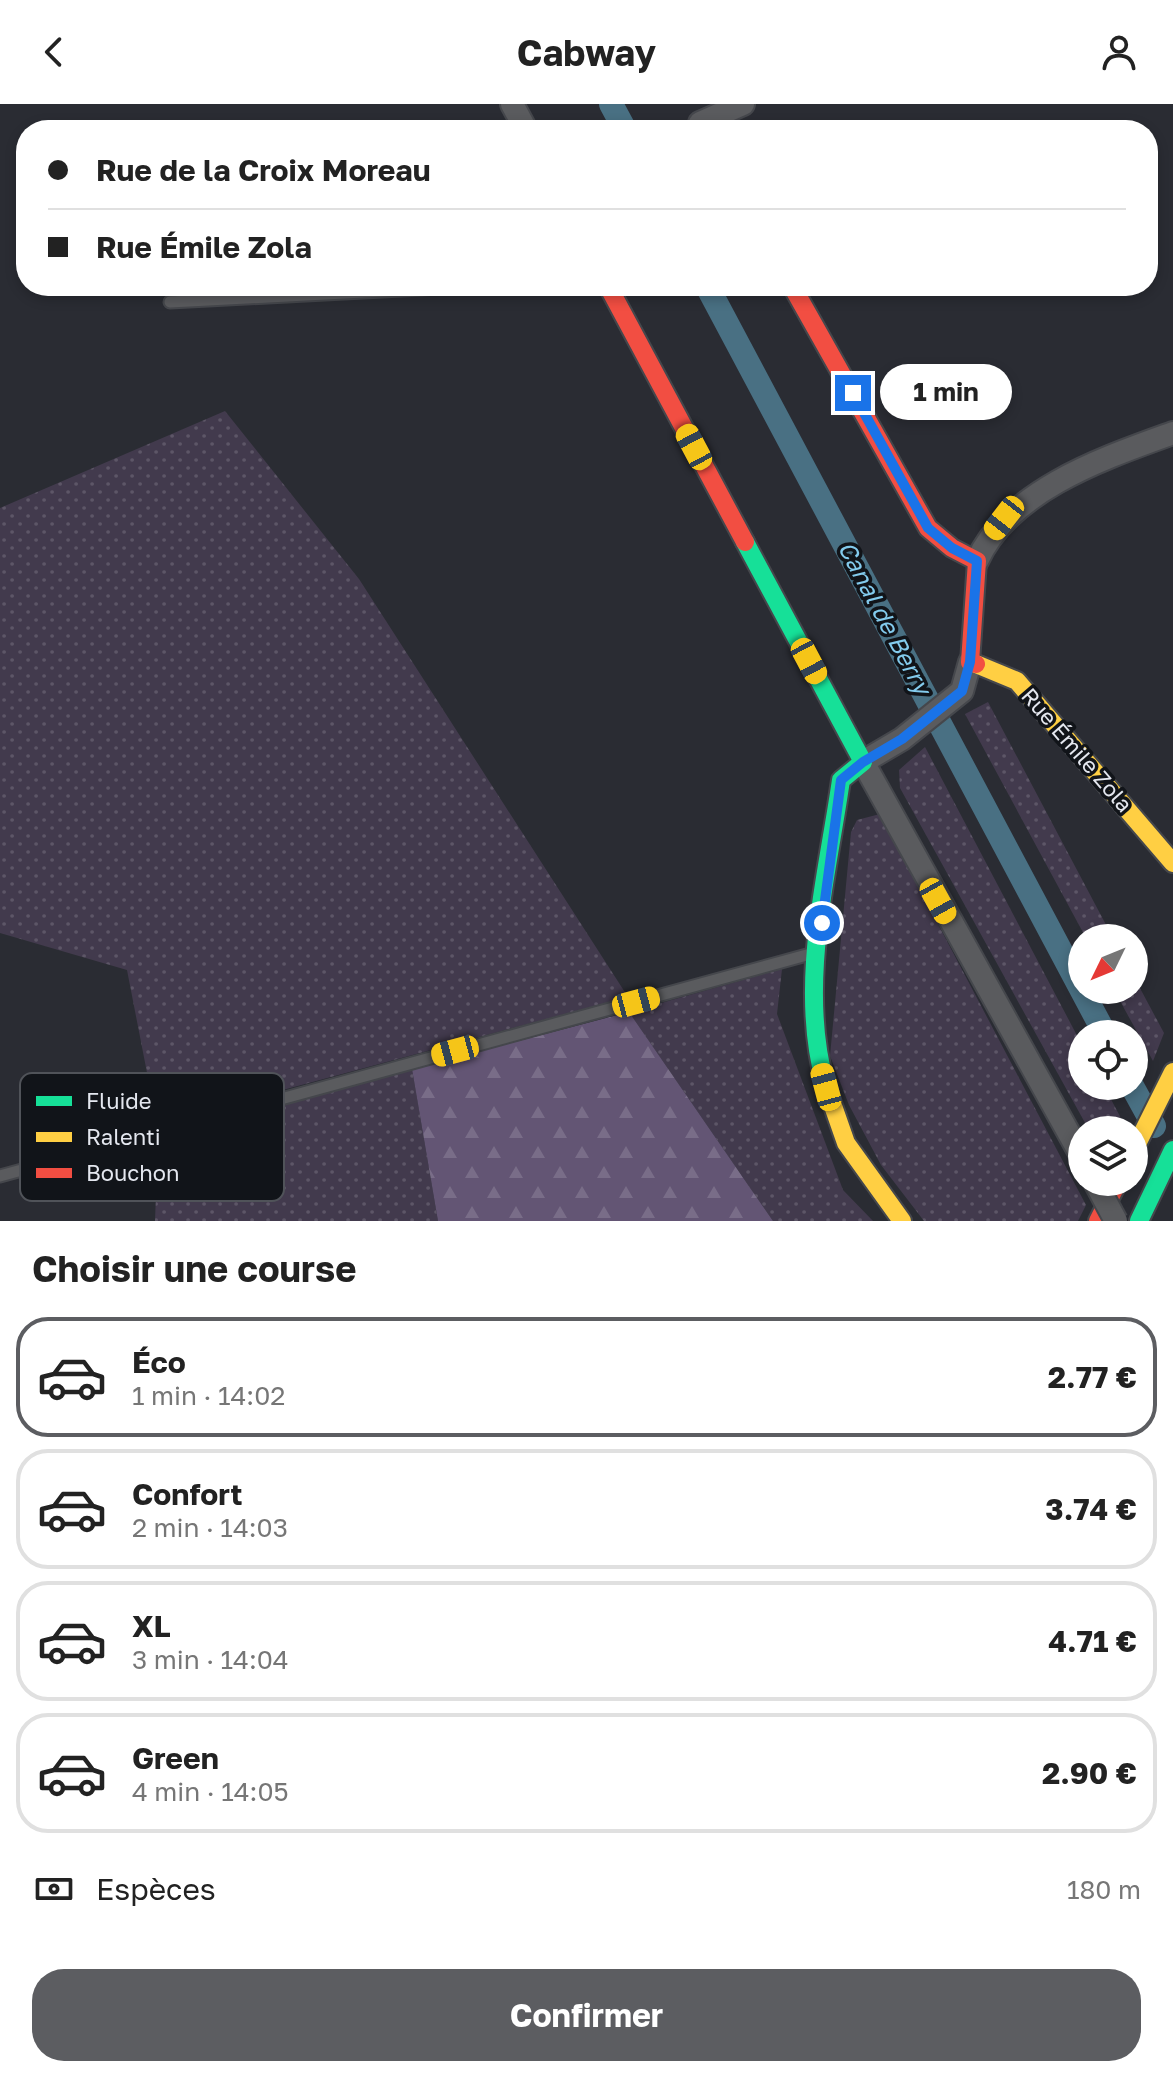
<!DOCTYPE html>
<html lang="fr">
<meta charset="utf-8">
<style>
:root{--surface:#fff;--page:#f6f6f6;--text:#222;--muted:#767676;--line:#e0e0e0;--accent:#5c5d61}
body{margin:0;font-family:"Golos Text",sans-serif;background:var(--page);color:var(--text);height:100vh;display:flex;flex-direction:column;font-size:30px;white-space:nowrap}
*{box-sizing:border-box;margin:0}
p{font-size:26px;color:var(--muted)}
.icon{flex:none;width:44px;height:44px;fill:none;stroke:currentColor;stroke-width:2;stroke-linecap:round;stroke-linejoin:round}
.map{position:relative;height:1117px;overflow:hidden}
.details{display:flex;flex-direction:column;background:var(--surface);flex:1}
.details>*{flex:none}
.banner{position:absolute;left:16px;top:16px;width:1142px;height:176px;border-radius:32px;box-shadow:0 4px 12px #0003;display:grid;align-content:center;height:176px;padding:0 32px;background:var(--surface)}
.needle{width:52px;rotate:227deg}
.tools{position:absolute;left:1068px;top:820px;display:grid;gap:16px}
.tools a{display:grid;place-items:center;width:80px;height:80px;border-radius:50%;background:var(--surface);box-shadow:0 4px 12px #0003;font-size:40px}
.end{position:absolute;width:36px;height:36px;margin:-18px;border:10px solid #1a73e8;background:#fff;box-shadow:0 0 0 4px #fff}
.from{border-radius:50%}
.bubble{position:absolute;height:56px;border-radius:28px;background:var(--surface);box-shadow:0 4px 12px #0003;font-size:26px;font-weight:700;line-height:56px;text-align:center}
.car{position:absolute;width:24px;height:48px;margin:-24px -12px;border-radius:10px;box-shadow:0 0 6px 2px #0007;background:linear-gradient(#f5c518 24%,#345 0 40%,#f5c518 0 76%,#345 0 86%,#f5c518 0)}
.banner b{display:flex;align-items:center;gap:28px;height:76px;font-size:30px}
.banner b+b{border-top:2px solid var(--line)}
.banner i{width:20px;height:20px;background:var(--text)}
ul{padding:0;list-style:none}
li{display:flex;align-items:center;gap:24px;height:120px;margin:0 16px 12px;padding:0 16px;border:4px solid var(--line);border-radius:32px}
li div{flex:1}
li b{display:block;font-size:30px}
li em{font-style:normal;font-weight:700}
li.selected{border-color:var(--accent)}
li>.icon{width:72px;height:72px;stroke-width:1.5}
h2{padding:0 32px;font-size:36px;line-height:96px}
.pay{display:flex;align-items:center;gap:20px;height:88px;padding:0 32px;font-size:30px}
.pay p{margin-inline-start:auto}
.primary-button{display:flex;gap:16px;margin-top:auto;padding:16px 32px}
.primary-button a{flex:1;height:92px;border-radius:32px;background:var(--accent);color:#fff;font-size:32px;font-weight:700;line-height:92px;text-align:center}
header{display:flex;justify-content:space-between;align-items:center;height:104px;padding:0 32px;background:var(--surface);font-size:36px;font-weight:700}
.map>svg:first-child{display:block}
.green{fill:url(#green-dots)}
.forest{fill:url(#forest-firs)}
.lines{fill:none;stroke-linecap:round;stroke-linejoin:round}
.canal{stroke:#497083;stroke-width:24}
.lane-casing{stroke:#45474c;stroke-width:15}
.street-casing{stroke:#45474c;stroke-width:26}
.fast-casing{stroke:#45474c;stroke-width:22}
.slow-casing{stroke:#45474c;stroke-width:22}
.jam-casing{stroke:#45474c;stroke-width:22}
.lane{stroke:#5a5b5e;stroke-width:11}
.street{stroke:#5a5b5e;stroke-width:22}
.fast{stroke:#16e098;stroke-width:18}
.slow{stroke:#ffcf43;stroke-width:18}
.jam{stroke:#f24e42;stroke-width:18}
.street-bridge-casing{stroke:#45474c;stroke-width:26;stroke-linecap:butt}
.street-bridge{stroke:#5a5b5e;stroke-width:22}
.route{stroke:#1a73e8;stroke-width:10}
.labels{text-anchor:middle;stroke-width:7;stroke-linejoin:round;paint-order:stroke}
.street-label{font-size:22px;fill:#e4e7ef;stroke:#111419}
.water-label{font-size:24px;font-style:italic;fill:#83cbed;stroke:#111419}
.key{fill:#111419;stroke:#505359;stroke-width:2}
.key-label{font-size:22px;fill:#e4e7ef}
</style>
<header><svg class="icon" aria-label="back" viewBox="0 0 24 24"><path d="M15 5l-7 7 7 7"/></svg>Cabway<svg class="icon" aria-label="person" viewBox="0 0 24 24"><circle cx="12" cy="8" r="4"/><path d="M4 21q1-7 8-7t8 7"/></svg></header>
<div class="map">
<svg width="1173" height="1117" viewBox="0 0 1173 1117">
<defs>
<pattern id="green-dots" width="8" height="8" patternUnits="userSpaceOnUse" patternTransform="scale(2)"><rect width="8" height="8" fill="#423a4d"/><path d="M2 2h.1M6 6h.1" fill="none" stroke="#5d5667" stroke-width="1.8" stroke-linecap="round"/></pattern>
<pattern id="forest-firs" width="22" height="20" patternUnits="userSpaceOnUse" patternTransform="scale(2)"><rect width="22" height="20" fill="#635574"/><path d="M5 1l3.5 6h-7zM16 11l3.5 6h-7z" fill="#796d88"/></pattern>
</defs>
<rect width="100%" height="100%" fill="#2a2c33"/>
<path class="green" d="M 225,307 L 359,475 L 628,893 L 157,1020 L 127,866 L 0,829 L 0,404 Z
M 988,598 L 1113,834 L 1086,834 L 965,610 Z
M 925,643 L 1082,941 L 1082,982 L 1104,982 L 1124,1020 L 1121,1026 L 1089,1026 L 900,684 L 899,666 Z
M 880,710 L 1086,1101 L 1078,1117 L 924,1117 L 881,1061 L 849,1001 L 830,952 L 851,728 L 857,716 Z
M 782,865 L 777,910 L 843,1086 L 873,1117 L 773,1117 L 629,908 Z
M 1134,873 L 1164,929 L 1153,957 L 1114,886 L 1134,886 Z
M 412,965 L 438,1117 L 155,1117 L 158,1037 Z"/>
<path class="forest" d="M 629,908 L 773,1117 L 438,1117 L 412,965 Z"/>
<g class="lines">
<path class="canal" d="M 611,0 L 625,26
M 707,182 L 1105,930
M 1132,982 L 1154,1022"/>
<defs>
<path id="lane" d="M 170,198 L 478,182
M 0,1072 L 814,849"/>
<path id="street" d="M 512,0 L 526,26
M 700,19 L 743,0
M 977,457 C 1009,386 1104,354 1173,329
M 970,558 L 962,587 L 902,635 L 863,658 L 1082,1053"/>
<path id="fast" d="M 745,438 L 863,658 L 841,676 C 827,773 798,882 825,979
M 1139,1117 L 1173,1046"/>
<path id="slow" d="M 976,560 L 1017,577 L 1173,759
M 825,979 L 846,1039 L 902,1117
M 1134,1046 L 1173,968"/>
<path id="jam" d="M 608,182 L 745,438
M 792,182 L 928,424 L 952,444 L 977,457 L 970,558 L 976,560
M 1098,1117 L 1118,1078"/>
</defs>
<use href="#lane" class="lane-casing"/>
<use href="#street" class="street-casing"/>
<use href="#fast" class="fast-casing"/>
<use href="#slow" class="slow-casing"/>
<use href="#jam" class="jam-casing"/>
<use href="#lane" class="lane"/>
<use href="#street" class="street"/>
<use href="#fast" class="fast"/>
<use href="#slow" class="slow"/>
<use href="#jam" class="jam"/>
<defs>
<path id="street-bridge" d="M 1095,1078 L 1116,1117"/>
</defs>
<use href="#street-bridge" class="street-bridge-casing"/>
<use href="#street-bridge" class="street-bridge"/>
</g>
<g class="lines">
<path class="route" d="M 822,819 L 841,676 L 863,658 L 902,635 L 962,587 L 970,558 L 977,457 L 952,444 L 928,424 L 853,289"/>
</g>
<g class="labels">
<g class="street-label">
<text transform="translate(1077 646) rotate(49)" y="8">Rue Émile Zola</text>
</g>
<g class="water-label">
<text transform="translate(884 514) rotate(62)" y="8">Canal de Berry</text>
</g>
</g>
<rect x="20" y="969" width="264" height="128" rx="12" class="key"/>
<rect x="36" y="992" width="36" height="10" fill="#16e098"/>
<rect x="36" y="1028" width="36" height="10" fill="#ffcf43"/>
<rect x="36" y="1064" width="36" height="10" fill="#f24e42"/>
<g class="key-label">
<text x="86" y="1005">Fluide</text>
<text x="86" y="1041">Ralenti</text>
<text x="86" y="1077">Bouchon</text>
</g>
</svg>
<div class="tools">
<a><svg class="needle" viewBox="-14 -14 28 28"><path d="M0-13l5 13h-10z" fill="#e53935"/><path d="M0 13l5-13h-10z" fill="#767676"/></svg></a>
<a><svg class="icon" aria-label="locate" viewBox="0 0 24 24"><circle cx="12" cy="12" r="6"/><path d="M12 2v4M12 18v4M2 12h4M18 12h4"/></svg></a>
<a><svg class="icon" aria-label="layers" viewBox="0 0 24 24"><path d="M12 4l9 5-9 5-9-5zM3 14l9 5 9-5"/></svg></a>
</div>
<i class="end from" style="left:822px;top:819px"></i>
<i class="end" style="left:853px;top:289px"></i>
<div class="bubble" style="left:880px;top:260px;width:132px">1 min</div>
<i class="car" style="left:694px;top:343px;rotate:332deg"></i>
<i class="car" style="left:1004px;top:414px;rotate:218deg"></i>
<i class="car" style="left:809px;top:557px;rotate:152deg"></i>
<i class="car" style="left:938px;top:797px;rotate:151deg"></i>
<i class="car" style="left:636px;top:898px;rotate:75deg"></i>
<i class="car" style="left:455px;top:947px;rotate:255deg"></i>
<i class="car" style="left:826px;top:983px;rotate:345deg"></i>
<div class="banner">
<b><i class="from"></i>Rue de la Croix Moreau</b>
<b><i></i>Rue Émile Zola</b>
</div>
</div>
<section class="details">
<h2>Choisir une course</h2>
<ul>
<li class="selected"><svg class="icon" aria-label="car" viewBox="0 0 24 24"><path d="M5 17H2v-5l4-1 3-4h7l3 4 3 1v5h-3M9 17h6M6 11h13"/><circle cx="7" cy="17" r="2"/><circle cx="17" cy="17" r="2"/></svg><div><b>Éco</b><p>1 min · 14:02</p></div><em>2.77 €</em></li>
<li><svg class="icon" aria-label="car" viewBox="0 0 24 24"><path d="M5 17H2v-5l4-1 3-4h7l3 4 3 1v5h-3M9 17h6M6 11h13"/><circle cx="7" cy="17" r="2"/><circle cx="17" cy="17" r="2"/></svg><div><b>Confort</b><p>2 min · 14:03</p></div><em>3.74 €</em></li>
<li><svg class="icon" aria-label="car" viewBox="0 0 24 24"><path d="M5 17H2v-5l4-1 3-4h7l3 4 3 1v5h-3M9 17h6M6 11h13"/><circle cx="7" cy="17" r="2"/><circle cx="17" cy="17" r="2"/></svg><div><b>XL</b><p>3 min · 14:04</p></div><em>4.71 €</em></li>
<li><svg class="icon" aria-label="car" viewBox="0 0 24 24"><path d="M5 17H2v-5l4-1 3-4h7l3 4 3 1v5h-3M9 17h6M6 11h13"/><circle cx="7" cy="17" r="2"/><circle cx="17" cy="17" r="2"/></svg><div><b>Green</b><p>4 min · 14:05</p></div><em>2.90 €</em></li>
</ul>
<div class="pay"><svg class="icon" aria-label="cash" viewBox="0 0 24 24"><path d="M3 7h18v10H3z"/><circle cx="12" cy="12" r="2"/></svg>Espèces<p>180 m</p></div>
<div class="primary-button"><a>Confirmer</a></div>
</section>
